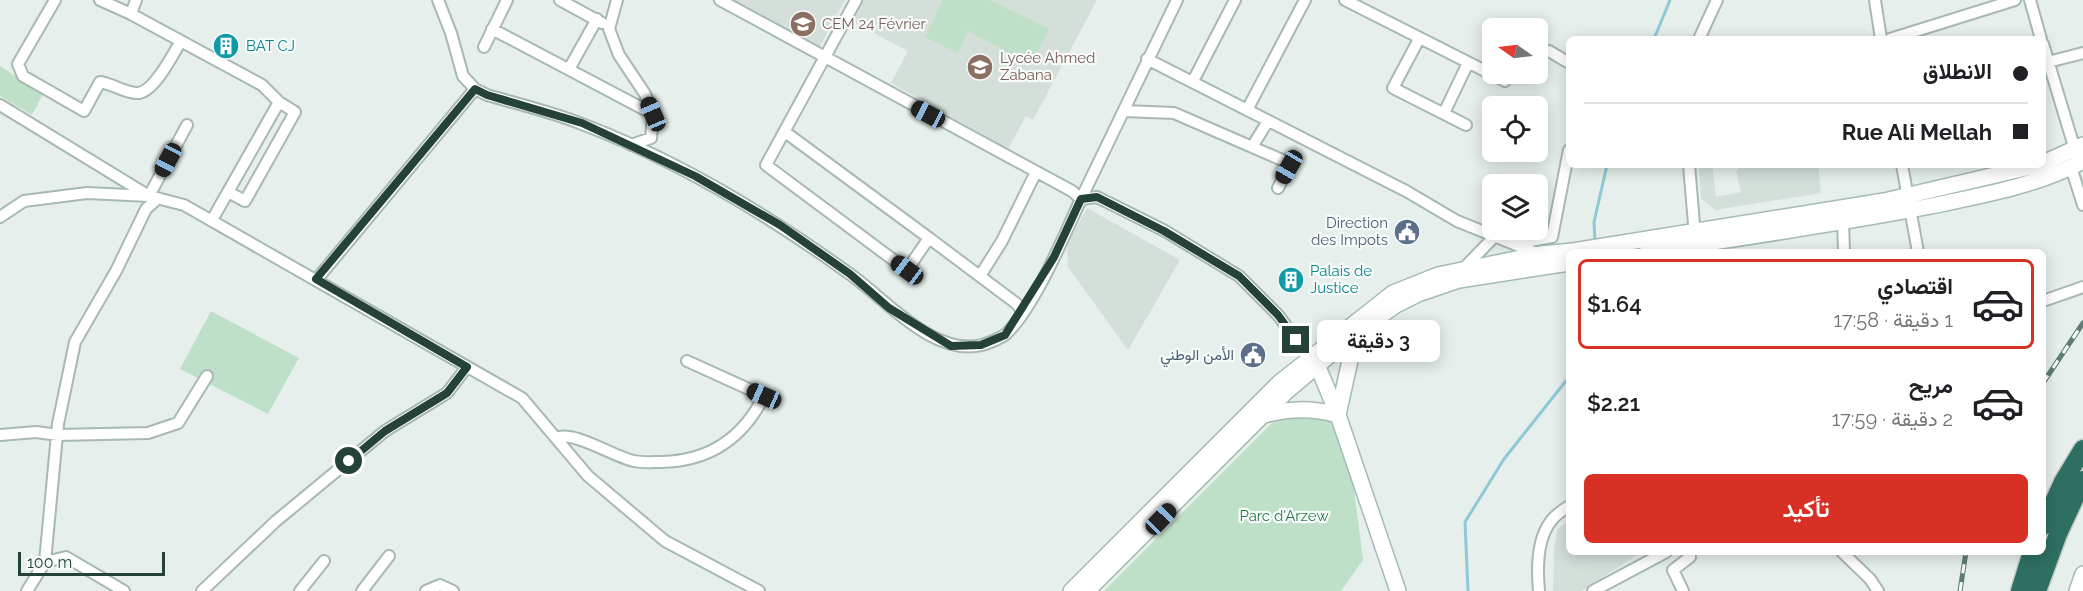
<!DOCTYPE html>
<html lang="ar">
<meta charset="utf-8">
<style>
:root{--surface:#fff;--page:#f2f2f2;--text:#202124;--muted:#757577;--line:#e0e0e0;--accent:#d93025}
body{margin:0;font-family:Raleway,Vazirmatn,sans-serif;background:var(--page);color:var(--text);direction:rtl;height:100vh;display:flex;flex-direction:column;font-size:22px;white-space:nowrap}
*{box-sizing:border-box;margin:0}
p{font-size:20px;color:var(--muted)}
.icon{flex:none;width:33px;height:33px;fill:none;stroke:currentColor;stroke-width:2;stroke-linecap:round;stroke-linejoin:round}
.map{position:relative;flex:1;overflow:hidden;direction:ltr}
.side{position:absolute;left:1566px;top:249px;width:480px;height:306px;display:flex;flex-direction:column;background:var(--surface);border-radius:9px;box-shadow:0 3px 15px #0003;direction:rtl}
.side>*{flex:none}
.hud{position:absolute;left:1566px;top:36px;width:480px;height:132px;border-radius:9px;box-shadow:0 3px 15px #0003;direction:rtl;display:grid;align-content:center;height:132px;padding:0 18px;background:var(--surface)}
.needle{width:39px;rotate:284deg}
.controls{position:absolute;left:1482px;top:18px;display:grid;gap:12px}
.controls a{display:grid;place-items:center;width:66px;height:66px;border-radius:9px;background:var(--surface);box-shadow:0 3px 15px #0003;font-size:30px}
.scale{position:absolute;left:18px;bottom:15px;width:147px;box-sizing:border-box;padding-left:6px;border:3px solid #24423a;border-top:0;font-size:16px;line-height:21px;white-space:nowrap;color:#24423a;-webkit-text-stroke:4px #f7fbf9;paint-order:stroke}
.end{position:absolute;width:27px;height:27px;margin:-14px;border:8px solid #24423a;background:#fff;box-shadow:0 0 0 3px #fff}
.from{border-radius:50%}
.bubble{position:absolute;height:42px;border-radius:9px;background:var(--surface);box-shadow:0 3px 15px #0003;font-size:20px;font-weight:600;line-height:42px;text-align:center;direction:rtl}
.car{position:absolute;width:18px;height:36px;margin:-18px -9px;border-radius:8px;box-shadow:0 0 4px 2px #0007;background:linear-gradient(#222 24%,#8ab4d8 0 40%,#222 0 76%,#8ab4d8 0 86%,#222 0)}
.hud b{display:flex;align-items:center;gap:21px;height:57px;font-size:22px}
.hud b+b{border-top:2px solid var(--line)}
.hud i{width:15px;height:15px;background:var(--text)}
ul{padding:10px 0 0;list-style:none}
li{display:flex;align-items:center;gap:18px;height:90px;margin:0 12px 9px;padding:0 6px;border:3px solid transparent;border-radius:9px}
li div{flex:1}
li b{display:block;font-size:22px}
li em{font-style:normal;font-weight:600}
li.current{border-color:var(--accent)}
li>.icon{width:54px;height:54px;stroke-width:1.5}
.primary-button{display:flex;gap:12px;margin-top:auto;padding:12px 18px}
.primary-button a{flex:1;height:69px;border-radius:9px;background:var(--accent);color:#fff;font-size:24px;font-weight:600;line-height:69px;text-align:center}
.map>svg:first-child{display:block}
.built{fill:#d4dfda}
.green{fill:#bfe0c8}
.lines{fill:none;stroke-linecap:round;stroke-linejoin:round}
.stream{stroke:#8ec9d4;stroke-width:3}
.street-casing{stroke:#a8b8b2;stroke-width:14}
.secondary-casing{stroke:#a4bbb3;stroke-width:18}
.highway-casing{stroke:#c2cac8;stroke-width:21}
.street{stroke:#fff;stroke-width:10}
.secondary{stroke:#fff;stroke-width:15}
.highway{stroke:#2f6f62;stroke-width:18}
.rail-casing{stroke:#5f7d75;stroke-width:5}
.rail{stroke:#f7fbf9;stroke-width:3;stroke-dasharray:9;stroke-linecap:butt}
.route{stroke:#24423a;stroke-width:8}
.labels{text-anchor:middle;stroke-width:4.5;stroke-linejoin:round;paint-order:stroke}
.education-label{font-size:15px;fill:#785e54;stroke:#f7fbf9;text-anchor:start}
.culture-label{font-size:15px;fill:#0d838f;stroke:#f7fbf9;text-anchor:start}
.service-label{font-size:15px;fill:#4e5e75;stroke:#f7fbf9;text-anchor:end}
.park-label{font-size:15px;fill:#2d7a4b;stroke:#f7fbf9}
</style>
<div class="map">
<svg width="2083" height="591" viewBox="0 0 2083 591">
<rect width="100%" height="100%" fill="#e6efeb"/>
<path class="built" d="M 730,0 L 845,0 L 819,48 Z
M 862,0 L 1097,0 L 1033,120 L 1026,116 L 1008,149 L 891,83 L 908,51 L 851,21 Z
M 1699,165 L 1712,165 L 1716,197 L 1741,192 L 1736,171 L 1738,169 L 1738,165 L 1818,165 L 1821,193 L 1715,210 L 1701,198 Z
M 1087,208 L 1180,260 L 1128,350 L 1068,267 L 1067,245 Z
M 1569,521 L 1569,552 L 1642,552 L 1582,591 L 1553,591 L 1554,547 L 1558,529 Z"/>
<path class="green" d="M 943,0 L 990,0 L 1049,29 L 1031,65 L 968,31 L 958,53 L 925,37 Z
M 0,66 L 43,94 L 32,115 L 0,96 Z
M 211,311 L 299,358 L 268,414 L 180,369 Z
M 1296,413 L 1321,416 L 1334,425 L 1353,481 L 1363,560 L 1341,591 L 1104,591 L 1275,420 Z"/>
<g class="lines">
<path class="stream" d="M 1654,39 L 1670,0
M 1595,241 L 1594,222 L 1607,165
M 1468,591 L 1465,522 L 1504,459 L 1569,377"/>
<defs>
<path id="street" d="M 55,0 L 18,64 L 23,76 L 84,111 L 100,82 C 113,84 123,92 136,93 C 153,95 173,54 181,41
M 100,0 L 131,14
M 136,0 L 131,14 L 262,85 L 279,102 L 212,220
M 438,0 L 451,33 L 463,76 L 475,89 L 487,95 C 518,104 552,112 582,124 C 677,160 765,213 847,272 C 884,297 932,357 982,345 C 989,343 1001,338 1006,334 C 1035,306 1064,236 1081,199 L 1097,197 L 1165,231 L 1239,276 L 1278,315 L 1309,357
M 560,0 L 602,23
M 617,0 L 609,29 L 619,55 L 645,94 L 653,114 L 651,138 L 631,145
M 720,0 L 1072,191 L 1081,199 L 1177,0
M 856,0 L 766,165 L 907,270 L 929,238 L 1017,304 L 1022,311
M 1345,0 L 1505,81
M 1875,0 L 1881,39
M 2030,0 L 2041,39
M 492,29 L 653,114
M 1419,39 L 1393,88 L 1466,125
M 1699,39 L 1717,0
M 1890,39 L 2015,0
M 2043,44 L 2075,150
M 484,47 L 507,0
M 1549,51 L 1569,63
M 1147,59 L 1406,191 L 1457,221 L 1539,254
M 2048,62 L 2083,53
M 569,69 L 597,19
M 1193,81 L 1235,0
M 0,105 L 149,196 L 187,125
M 1247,110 L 1305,0
M 1124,111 L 1174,113 L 1289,163 L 1289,167 L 1278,188
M 1444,113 L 1468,63
M 785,132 L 929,238
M 1252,147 L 1268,121
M 1689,165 L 1695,236
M 1902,165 L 1918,252
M 2071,167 L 2083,205
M 228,192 L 245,201 L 295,112 L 279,102
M 0,217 L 24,201 L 87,193 L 149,196 L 184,205 L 522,398 L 588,476 L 665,541 L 759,591
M 1843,221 L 1844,252
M 1514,244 L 1552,237 L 1569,150
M 1463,269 L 1494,237
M 980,276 L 1002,241 L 1035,174
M 317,279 L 475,89
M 2043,301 L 2083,287
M 0,435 L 36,432 L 58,435 L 148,433 L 178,423 L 207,376
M 556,438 C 574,430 614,457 634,461 C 643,463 653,462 662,462 C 710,461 743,438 764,396 L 687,361
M 1842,552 L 1870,579 L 1878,591
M 45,562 L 66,557 L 124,591
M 27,591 L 45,562 L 58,424 L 75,342 L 116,271 L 146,209 L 158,198
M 202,591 L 276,521 L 385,431 L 447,393 L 467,367
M 300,591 L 324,561
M 362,591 L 389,556
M 426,591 L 440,585 L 453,591
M 1539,591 C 1537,570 1537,539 1551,521 C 1555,515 1563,510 1569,506
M 1593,591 L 1666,552
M 1683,591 L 1673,570 L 1690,557 L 1689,552"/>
<path id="secondary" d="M 2043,163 L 2083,145
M 1647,252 C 1742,238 1837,224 1931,206 C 1983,195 2036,186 2083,161
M 1311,359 L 1318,367 L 1338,415 L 1398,591
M 1264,415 C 1289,408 1314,408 1338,415 L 1356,333
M 1071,591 L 1279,383 L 1393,293 L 1438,275 L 1540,254 L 1573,251 L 1884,201 L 2038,165
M 1087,591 L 1287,391 L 1356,333 L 1396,305 L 1418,294 L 1459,280 L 1569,263
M 2077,591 L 2083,574"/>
<path id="highway" d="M 2043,526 L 2063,482 L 2083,449
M 2020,591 L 2032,552
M 2037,591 L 2058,534 L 2083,480"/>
</defs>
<use href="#street" class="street-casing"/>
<use href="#secondary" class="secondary-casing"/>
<use href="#highway" class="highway-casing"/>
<use href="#street" class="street"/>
<use href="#secondary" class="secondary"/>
<use href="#highway" class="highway"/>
<defs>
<path id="rail" d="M 2043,383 L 2083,323
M 1960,591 L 1966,552"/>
</defs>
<use href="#rail" class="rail-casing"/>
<use href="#rail" class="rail"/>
</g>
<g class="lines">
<path class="route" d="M 349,461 L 385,431 L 447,393 L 467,367 L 316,279 L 475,89 L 487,95 L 582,123 L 695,176 L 780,225 L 850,274 L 889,308 L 951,346 L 981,345 L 1005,335 L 1054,257 L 1081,199 L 1097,197 L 1164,231 L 1239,276 L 1278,315 L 1296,340"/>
</g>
<defs>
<symbol id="school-disc" viewBox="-11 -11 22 22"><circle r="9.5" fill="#8d6e63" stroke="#f7fbf9"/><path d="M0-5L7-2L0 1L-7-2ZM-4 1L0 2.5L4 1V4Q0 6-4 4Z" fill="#fff"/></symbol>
<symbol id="building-disc" viewBox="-11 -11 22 22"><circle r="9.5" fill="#0f9aa8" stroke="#f7fbf9"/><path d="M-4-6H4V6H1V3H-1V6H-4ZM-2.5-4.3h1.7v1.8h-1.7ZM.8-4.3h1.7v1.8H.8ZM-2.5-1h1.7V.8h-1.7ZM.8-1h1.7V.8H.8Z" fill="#fff"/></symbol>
<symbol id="civic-disc" viewBox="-11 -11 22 22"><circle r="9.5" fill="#5c6f8a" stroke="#f7fbf9"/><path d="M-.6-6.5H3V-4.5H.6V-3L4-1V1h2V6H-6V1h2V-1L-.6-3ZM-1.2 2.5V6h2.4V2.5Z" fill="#fff"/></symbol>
</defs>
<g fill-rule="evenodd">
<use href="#school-disc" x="788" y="9" width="30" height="30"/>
<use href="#building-disc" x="211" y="31" width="30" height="30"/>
<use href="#school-disc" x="965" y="52" width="30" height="30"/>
<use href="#civic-disc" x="1392" y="217" width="30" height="30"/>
<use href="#building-disc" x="1276" y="265" width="30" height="30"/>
<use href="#civic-disc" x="1238" y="340" width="30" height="30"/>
</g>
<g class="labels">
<g class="education-label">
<text x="822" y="29">CEM 24 Février</text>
<text x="1000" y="63">Lycée Ahmed<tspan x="1000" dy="17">Zabana</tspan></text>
</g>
<g class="culture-label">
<text x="246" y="51">BAT CJ</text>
<text x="1310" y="276">Palais de<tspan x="1310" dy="17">Justice</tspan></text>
</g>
<g class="service-label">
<text x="1388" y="228">Direction<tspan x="1388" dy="17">des Impots</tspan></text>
<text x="1234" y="360">الأمن الوطني</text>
</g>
<g class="park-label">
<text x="1284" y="521">Parc d'Arzew</text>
</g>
</g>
</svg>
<div class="controls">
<a><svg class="needle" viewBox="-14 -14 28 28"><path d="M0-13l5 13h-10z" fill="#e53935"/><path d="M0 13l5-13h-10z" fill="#757577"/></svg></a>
<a><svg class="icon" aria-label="locate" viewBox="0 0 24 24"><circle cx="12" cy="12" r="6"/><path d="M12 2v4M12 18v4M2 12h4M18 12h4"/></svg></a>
<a><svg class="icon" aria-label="layers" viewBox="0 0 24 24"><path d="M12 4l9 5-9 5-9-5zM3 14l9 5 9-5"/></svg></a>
</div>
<div class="scale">100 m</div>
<i class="end from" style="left:349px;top:461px"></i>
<i class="end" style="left:1296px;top:340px"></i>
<div class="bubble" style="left:1317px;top:320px;width:123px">3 دقيقة</div>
<i class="car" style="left:653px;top:114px;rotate:337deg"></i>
<i class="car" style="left:928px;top:114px;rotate:298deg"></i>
<i class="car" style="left:168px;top:160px;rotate:208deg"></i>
<i class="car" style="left:1289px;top:167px;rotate:210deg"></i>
<i class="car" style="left:907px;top:270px;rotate:307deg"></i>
<i class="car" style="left:764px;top:396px;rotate:294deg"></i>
<i class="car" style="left:1161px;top:519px;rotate:44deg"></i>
<div class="hud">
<b><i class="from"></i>الانطلاق</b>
<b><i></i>Rue Ali Mellah</b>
</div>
<section class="side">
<ul>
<li class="current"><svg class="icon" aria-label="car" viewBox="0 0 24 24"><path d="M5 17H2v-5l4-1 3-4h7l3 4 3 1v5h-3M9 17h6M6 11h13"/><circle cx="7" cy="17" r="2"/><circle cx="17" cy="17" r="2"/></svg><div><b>اقتصادي</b><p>1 دقيقة · 17:58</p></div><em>$1.64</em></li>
<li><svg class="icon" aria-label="car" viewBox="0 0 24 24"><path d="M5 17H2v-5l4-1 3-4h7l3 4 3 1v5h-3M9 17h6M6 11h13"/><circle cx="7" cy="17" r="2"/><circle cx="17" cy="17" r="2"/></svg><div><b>مريح</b><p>2 دقيقة · 17:59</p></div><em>$2.21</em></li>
</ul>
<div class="primary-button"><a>تأكيد</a></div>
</section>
</div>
